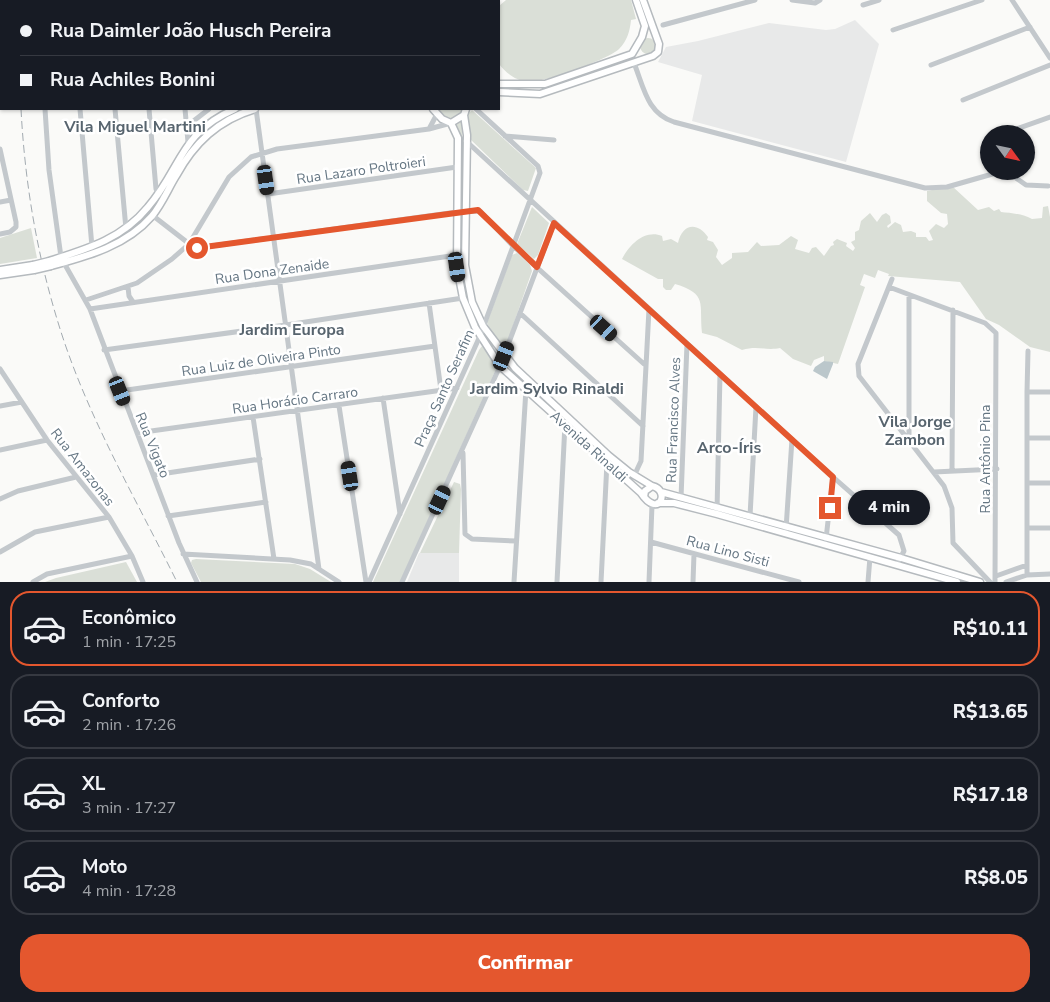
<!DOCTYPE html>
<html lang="pt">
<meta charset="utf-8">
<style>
:root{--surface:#171b24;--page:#20242c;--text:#f1f3f6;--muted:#9ea1a6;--line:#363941;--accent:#e4572e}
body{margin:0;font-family:"Nunito Sans",sans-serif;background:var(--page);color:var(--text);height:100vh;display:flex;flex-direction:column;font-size:19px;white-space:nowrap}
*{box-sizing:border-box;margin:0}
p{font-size:16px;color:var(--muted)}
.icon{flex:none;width:28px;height:28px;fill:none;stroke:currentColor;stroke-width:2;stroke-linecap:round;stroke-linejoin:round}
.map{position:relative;height:582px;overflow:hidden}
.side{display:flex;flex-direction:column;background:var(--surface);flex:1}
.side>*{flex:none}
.top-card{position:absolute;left:0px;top:0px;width:500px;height:110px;box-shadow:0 1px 4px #0004;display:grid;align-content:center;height:110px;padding:0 20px;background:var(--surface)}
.needle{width:32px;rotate:123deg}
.tools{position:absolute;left:980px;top:125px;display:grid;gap:10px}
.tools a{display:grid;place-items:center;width:55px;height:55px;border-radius:50%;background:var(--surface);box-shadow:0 1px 4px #0004;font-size:25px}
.end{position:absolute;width:22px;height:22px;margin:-11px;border:6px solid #e4572e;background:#fff;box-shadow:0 0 0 2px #fff}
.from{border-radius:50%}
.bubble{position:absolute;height:35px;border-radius:18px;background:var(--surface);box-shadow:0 1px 4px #0004;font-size:16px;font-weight:800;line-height:35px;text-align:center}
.car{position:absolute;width:15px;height:30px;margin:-15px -8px;border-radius:6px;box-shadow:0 0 4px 1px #0007;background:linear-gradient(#222 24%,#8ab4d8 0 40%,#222 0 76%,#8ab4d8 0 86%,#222 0)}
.top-card b{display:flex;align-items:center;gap:18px;height:48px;font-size:19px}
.top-card b+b{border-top:1px solid var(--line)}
.top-card i{width:12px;height:12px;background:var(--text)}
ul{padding:9px 0 0;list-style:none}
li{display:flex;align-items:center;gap:15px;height:75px;margin:0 10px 8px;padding:0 10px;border:2px solid var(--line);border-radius:20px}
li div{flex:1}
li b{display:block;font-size:19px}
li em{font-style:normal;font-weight:800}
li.on{border-color:var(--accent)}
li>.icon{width:45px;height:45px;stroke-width:1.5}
.primary-button{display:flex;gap:10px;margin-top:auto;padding:10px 20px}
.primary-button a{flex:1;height:58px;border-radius:20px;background:var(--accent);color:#fff;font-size:20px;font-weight:800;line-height:58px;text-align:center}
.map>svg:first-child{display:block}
.built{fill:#e8e9e9}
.green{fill:#dadfd7}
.water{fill:#bbc7cb}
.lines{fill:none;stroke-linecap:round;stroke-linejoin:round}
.major-casing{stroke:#b5babe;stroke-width:9}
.minor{stroke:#c3c8cc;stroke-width:5}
.major{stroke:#fff;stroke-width:6}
.rail{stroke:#a2aab0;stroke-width:1;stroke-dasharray:8 4;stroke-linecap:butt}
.major-bridge-casing{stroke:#b5babe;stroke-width:9;stroke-linecap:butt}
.major-bridge{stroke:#fff;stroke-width:6}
.route{stroke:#e4572e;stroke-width:6}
.labels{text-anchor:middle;stroke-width:5;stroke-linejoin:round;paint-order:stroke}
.street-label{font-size:14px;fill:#657683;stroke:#fff}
.quarter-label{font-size:16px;font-weight:bold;fill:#57646e;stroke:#fff}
</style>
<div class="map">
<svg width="1050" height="582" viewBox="0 0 1050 582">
<rect width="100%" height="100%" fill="#fafaf8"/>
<path class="built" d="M 855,20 L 879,44 L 846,162 L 692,121 L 702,75 L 658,62 L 666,47 L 698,41 L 769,23 L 826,30 L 835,29 Z
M 419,553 L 459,553 L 459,582 L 407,582 Z"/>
<path class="green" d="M 58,0 L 151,0 L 58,1 Z
M 506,0 L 631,0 L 636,19 L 631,20 C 630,31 627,41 619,49 C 609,59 543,83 528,82 C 516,81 506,73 499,64 L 499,6 Z
M640 46a8 8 0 1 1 16 0a8 8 0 1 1-16 0Z
M 437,109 L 463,109 L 462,113 L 451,120 L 441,116 Z
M 472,110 L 536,168 L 528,191 L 523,190 L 469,138 L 468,114 Z
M 462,121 L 463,195 L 462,197 L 460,132 L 455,124 Z
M 952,186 L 978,210 L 989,207 L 994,211 L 999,209 L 1001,212 C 1011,213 1024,214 1032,219 L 1042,218 L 1043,207 L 1048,206 L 1050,217 L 1050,352 L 1030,347 L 999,325 L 986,319 L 960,282 L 888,276 L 889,274 L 878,270 L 875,278 L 864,274 L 860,285 L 865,287 L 838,364 L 824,361 L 824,356 L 814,360 L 811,366 L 793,359 L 780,348 C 765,351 758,345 742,350 L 717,337 L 702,333 C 699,303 708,294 675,284 L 671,290 L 666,290 L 663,287 L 663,279 L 658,279 L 622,259 C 629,245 645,229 662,236 L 663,241 L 671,239 L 678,243 C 682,224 697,221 708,237 L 707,240 L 713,242 L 718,250 L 716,257 L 722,265 L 732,258 L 732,253 L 748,252 L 757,242 L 761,246 L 779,245 L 791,236 L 798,240 L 795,249 L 809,253 L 812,248 L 816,247 L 824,256 L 831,246 L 834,245 L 833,242 L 837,239 L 847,243 L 846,246 L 853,251 L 855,248 L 851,242 L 855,240 L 855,232 L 859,230 L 861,221 L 870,213 L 877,222 L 882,215 L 886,213 L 890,216 L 891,223 L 887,226 L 888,228 L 895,222 L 901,225 L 903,232 L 911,231 L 916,233 L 916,237 L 926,237 L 929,241 L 933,240 L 929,231 L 936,224 L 944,228 L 948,224 L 947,214 L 941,213 L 927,201 L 927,191 Z
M 532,207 L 549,223 L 538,255 L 534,259 L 517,244 Z
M 460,218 L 462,218 L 464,279 L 479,323 L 477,326 C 461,288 460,258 460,218 Z
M 31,228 L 37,258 L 0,264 L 0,238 Z
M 517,253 L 530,265 L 532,271 L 508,340 L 502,346 L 499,345 L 487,323 L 512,255 Z
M 482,346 L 497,367 L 400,582 L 373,582 L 479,350 Z
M 454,482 L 460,484 L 461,489 L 459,553 L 420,553 Z
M 196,559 L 295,564 L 310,569 L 331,582 L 201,582 L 191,563 L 192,560 Z
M 126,562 L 137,582 L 45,582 L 56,578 Z"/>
<path class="water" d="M 824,361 L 833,362 L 833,364 L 827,379 L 813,371 L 815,367 Z"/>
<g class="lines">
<defs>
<path id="major" d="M 499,84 L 545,84 L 632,54 L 642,37 L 645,26 L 636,0
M 499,92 L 540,94 L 653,56 L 658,52 L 659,44 L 643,0
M 433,109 L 442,119 L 451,123 L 464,115 L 466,109
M 464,115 L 467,135 L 465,265 L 472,302 L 483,326 L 515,368 L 608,455 L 629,472 L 652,486
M 451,123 L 458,138 L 457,267 L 463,298 L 475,327 L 500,366 L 641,493 C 659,520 671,490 652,486 L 645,491 L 644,497
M 49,261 C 87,249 122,239 148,207 C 182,168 179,133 235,109
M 51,266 C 88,256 126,246 152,216 C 162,204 168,189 176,176 C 194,143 218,120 255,109
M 0,270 L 33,265
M 0,275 L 34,270
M 661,492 L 901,558 L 980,582
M 658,503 L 674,503 L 717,514 L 957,582"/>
</defs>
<use href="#major" class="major-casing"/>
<path class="minor" d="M 227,0 L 228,1
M 265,0 L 265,1
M 302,0 L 303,1
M 342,0 L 343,1
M 381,0 L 381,1
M 414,0 L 414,1
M 452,0 L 452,1
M 792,0 L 815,3 L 820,0
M 1012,0 L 1050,58
M 55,1 L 55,0
M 153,1 L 155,0
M 212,1 L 213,0
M 283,1 L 285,0
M 486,1 L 489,0
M 863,5 L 879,0
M 663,25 L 755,0
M 893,30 L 982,0
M 634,63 C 644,88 647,113 674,122 L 925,188 L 947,187 L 1003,171 L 1009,173 L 1026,185 L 1048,186
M 931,65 L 1030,27
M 963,100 L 1050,65
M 45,109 L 49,170 L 61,257
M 80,109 L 92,247
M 115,109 L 126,229
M 149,109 L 156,189 L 160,195
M 185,109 L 188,142
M 256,109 L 319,569
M 187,126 L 209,109
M 429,129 L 437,114
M 1002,134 L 1050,117
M 505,136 L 554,140
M 466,141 L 833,477 L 899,535 L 904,551 L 897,564
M 0,149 L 16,222 L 16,227 L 10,232 L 0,234
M 268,194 L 457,167
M 0,202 L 11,200
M 152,215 L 192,246 L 197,248 L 457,212 L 480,211 L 512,245 L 644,364
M 64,263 L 90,309 L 179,543 L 197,582
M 892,279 L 858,364 L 859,376 L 944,486 L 952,508 L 953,543 L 990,582
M 128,287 L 129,296 L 133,302
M 889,287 L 985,323 L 996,333 L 995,582
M 86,300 L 137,283 L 172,259 L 189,244 L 229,177 L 251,157 L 277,149 L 429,129 L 451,123
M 429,303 L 441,390
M 90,309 L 457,255
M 520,313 L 643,426
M 104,350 L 286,325 L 463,298
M 1028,351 L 1027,392 L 1050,392
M 0,369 L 47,440 L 109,517 L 132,556 L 143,582
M 120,391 L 435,346
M 1027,392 L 1027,575 L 1050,574
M 383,398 L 400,514
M 0,406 L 22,402
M 339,406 L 366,582
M 253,417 L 274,559
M 137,433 L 457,388
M 1027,438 L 1050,438
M 909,440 L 909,295
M 0,450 L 47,440
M 463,453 L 465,534 L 472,539 L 516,541
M 952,471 L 953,310
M 934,472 L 997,469
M 154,475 L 260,459
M 634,476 L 641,461 L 649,309
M 1027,483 L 1050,483
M 681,498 L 687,344
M 0,499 L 18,491 L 76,477
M 717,511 L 720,374
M 168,516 L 266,502
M 750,516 L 756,407
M 1027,528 L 1050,528
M 786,529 L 792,439
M 826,539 L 833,477
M 651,542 L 799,582
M 0,552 L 35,532 L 109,517
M 183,554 L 290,560 L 311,564 L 339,582
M 996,576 L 1027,565
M 33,582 L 47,574 L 132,556
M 369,582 L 480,336 L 540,173 L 538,166 L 476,109
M 402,582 L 500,366 L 554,223
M 514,582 L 526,389
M 557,582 L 565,424
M 601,582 L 607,462
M 649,582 L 652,505
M 693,582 L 694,554
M 868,582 L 870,557
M 1006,582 L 1027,575"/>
<use href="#major" class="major"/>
<path class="rail" d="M 23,1 L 23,0
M 21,109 C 25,186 38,261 62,335 C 90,421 137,501 177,582"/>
<defs>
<path id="major-bridge" d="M 33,265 L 49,261
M 34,270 L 51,266"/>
</defs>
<use href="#major-bridge" class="major-bridge-casing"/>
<use href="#major-bridge" class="major-bridge"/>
</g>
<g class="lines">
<path class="route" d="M 197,248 L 478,210 L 537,267 L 554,223 L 833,477 L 830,508"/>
</g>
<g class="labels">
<g class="street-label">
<text transform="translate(361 170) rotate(-8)" y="5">Rua Lazaro Poltroieri</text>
<text transform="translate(272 271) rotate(-8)" y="5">Rua Dona Zenaide</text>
<text transform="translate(261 360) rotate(-8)" y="5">Rua Luiz de Oliveira Pinto</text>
<text transform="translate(444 388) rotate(-66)" y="5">Praça Santo Serafim</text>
<text transform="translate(295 400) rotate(-8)" y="5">Rua Horácio Carraro</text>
<text transform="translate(673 420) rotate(-88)" y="5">Rua Francisco Alves</text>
<text transform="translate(153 445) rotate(68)" y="5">Rua Vigato</text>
<text transform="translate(589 446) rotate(42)" y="5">Avenida Rinaldi</text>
<text transform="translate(985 459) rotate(-90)" y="5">Rua Antônio Pina</text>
<text transform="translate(83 467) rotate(52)" y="5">Rua Amazonas</text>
<text transform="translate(728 551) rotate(15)" y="5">Rua Lino Sisti</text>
</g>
<g class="quarter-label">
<text x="135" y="132">Vila Miguel Martini</text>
<text x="292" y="335">Jardim Europa</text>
<text x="547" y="394">Jardim Sylvio Rinaldi</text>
<text x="915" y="427">Vila Jorge<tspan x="915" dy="18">Zambon</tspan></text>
<text x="729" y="453">Arco-Íris</text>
</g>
</g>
</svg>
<div class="tools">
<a><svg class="needle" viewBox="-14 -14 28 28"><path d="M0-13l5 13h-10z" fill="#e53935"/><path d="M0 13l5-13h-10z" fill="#9ea1a6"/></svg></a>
</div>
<i class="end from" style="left:197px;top:248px"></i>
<i class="end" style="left:830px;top:508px"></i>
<div class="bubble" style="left:848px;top:490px;width:82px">4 min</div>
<i class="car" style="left:266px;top:180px;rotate:172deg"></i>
<i class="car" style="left:457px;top:267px;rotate:172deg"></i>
<i class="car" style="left:604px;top:328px;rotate:132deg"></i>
<i class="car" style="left:504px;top:356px;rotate:21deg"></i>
<i class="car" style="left:120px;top:391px;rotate:158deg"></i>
<i class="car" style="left:350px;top:476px;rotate:351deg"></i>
<i class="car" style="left:440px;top:500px;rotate:25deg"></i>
<div class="top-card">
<b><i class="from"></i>Rua Daimler João Husch Pereira</b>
<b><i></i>Rua Achiles Bonini</b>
</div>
</div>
<section class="side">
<ul>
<li class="on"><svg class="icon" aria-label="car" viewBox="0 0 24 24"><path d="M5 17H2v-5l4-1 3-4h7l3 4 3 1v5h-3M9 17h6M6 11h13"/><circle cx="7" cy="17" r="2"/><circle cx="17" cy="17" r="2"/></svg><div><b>Econômico</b><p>1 min · 17:25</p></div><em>R$10.11</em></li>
<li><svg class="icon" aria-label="car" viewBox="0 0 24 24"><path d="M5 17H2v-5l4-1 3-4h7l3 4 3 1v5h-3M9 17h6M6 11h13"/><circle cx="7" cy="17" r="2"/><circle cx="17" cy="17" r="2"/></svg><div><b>Conforto</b><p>2 min · 17:26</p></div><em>R$13.65</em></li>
<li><svg class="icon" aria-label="car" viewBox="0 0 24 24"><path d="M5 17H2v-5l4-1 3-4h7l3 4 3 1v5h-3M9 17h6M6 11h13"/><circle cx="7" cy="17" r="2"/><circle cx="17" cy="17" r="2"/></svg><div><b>XL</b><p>3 min · 17:27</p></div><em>R$17.18</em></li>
<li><svg class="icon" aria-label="car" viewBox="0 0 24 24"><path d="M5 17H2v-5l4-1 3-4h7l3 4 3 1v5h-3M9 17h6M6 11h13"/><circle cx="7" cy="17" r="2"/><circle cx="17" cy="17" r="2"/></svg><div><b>Moto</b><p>4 min · 17:28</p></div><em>R$8.05</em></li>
</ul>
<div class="primary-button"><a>Confirmar</a></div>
</section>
